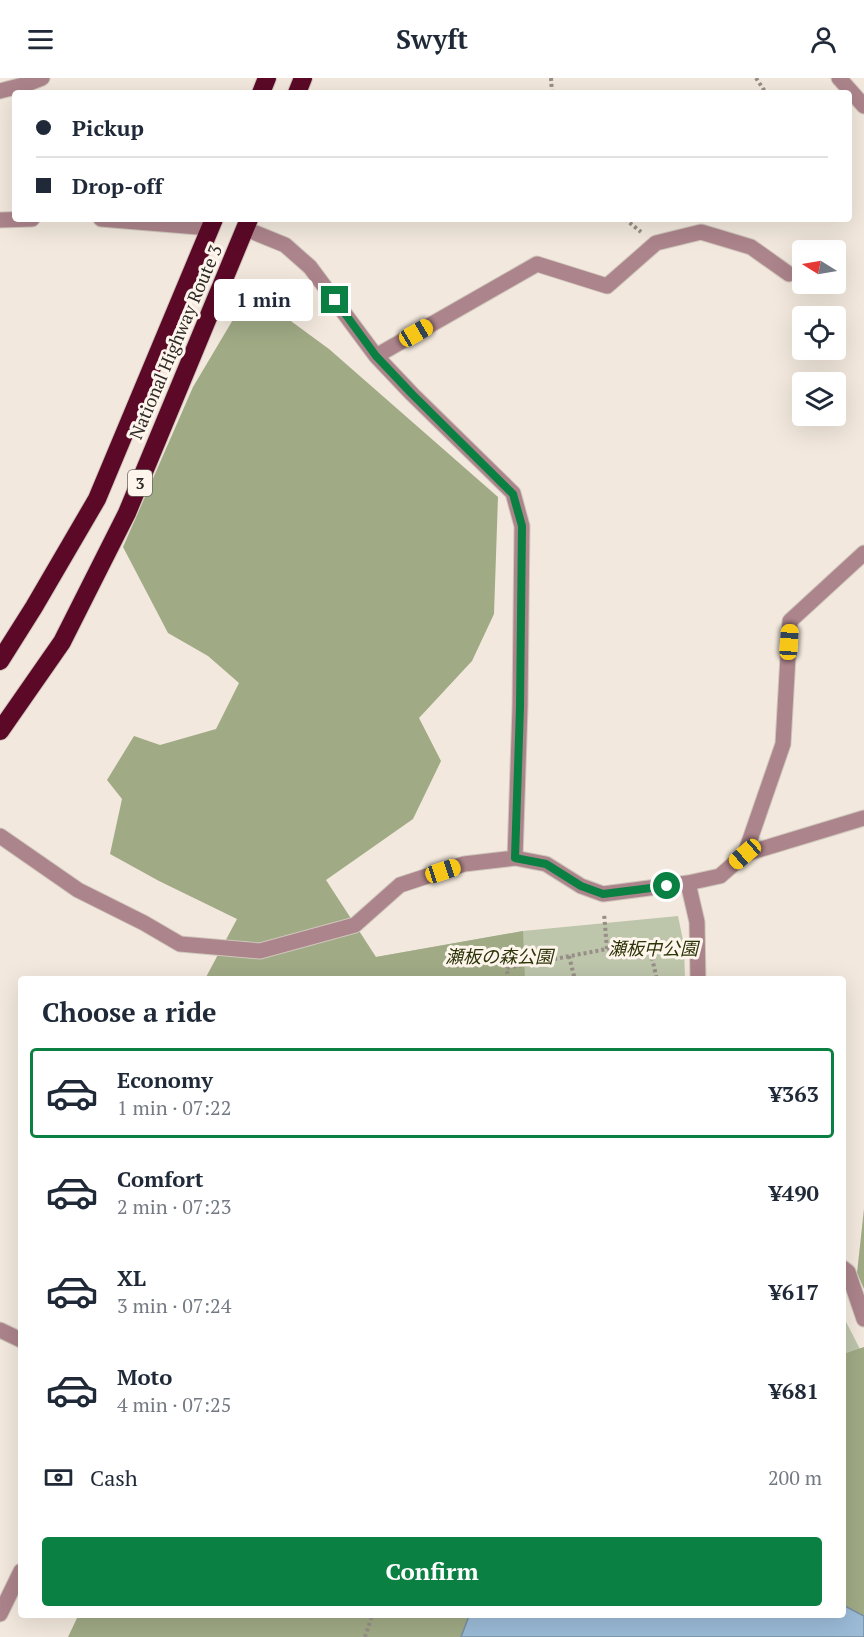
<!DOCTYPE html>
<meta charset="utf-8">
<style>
:root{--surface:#fff;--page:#f6f6f7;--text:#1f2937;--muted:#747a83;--line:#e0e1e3;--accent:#0b8043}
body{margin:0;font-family:"PT Serif","Noto Sans JP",serif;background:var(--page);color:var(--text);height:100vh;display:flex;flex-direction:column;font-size:22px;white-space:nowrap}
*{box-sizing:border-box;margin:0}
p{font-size:20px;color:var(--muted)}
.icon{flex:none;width:33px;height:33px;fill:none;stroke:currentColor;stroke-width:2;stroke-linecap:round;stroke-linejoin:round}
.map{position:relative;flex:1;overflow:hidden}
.side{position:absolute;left:18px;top:898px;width:828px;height:642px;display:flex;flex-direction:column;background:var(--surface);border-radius:6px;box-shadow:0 6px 24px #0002}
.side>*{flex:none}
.guide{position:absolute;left:12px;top:12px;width:840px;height:132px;border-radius:6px;box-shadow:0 6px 24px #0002;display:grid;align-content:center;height:132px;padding:0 24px;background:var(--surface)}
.needle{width:39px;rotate:281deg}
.tools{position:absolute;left:792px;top:162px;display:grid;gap:12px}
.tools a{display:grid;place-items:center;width:54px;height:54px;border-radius:6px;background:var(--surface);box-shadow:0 6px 24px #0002;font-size:30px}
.end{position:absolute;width:27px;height:27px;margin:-14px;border:8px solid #0b8043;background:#fff;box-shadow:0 0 0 3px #fff}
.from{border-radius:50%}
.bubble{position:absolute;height:42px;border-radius:6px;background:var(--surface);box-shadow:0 6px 24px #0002;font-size:20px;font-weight:600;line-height:42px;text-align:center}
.car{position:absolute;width:18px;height:36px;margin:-18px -9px;border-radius:8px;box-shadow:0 0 4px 2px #0007;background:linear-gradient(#f5c518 24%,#345 0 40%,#f5c518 0 76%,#345 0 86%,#f5c518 0)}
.guide b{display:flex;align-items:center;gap:21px;height:57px;font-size:22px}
.guide b+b{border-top:2px solid var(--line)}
.guide i{width:15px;height:15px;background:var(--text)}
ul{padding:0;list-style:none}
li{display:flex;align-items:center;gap:18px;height:90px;margin:0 12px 9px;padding:0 12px;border:3px solid transparent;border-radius:6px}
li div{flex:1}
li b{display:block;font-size:22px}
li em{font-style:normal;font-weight:600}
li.on{border-color:var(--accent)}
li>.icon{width:54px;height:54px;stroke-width:1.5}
h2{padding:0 24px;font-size:27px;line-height:72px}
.pay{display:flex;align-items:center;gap:15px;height:66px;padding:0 24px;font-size:22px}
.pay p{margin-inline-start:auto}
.button{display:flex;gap:12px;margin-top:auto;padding:12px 24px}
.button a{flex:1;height:69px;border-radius:6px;background:var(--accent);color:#fff;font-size:24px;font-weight:600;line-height:69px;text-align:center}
header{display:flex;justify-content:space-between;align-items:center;height:78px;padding:0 24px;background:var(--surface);font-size:27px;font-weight:600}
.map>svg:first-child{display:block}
.green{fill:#bdc5ab}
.forest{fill:#a0aa85}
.water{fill:#9bbbd7;stroke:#7a8fa2;stroke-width:1.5}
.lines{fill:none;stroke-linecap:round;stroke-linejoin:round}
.minor-casing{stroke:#cfc6bc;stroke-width:17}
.highway-casing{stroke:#cfc6bc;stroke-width:20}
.path{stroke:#968e87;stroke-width:4;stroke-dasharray:3 3;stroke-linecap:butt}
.minor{stroke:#ac848b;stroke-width:15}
.highway{stroke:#5b0927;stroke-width:18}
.route{stroke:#0b8043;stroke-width:8}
.labels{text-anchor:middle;stroke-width:6;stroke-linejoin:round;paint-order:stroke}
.shield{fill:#fef5ed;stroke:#6c6661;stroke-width:1.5}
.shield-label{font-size:16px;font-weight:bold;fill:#2d2925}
.street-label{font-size:18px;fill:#2d2925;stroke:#fef5ed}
.park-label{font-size:18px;font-style:italic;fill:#2c3507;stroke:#fef5ed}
</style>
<header><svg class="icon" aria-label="menu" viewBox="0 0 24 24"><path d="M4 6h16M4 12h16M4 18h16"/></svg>Swyft<svg class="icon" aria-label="person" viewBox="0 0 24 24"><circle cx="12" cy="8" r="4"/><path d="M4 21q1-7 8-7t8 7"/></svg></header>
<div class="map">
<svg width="864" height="1559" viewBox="0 0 864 1559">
<rect width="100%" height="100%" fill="#f2e8dd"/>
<path class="green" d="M 678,838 L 684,867 L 685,901 L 268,902 L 376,879 L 523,853 Z
M 843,1238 L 860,1271 L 843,1276 Z"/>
<path class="forest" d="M 250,213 L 329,271 L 498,419 L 494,536 L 472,583 L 419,640 L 441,683 L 413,741 L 326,802 L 376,879 L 523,853 L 525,901 L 205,901 L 237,841 L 159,803 L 110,776 L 122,721 L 107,702 L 134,658 L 160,667 L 216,651 L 239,605 L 208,578 L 168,555 L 123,469 L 193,309 Z
M 864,1131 L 864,1211 L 857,1195 Z
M 864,1269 L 864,1538 L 843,1527 L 843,1276 Z
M 78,1538 L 469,1538 L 461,1559 L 68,1559 Z"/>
<path class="water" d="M 843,1527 L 864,1538 L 864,1559 L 461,1559 L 469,1538 L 843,1538 Z"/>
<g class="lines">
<defs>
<path id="minor" d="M 839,0 L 864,28
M 0,13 L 27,6 L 42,0
M 101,141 L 210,150
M 0,142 L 32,141
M 246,151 L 285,167 L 310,189 L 376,278 L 412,316 L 513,415 L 522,448 L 520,629 L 515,780
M 376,278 L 537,186 L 607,208 L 656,165 L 701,154 L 751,169 L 789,196
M 0,758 L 78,812 L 144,845 L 180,866 L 260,873 L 355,847 L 400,807 L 464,786 L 515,780 L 546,786 L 581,808 L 603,816 L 688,805 L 720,798 L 745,776 L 864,740
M 745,776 L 783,666 L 790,543 L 864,475
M 688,805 L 697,844 L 698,902
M 843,1190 L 848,1194 L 864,1241
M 0,1252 L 21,1262
M 0,1536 L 21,1493"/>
<path id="highway" d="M 261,15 L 267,0
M 297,15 L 303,0
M 0,583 L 34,529 L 97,421 L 214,141
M 0,653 L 62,564 L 127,435 L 249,141"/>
</defs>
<use href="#minor" class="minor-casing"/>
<use href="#highway" class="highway-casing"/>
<path class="path" d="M 551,0 L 552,15
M 756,0 L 766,15
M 625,141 L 641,154
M 607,871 L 648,862 L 657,902
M 569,878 L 575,902
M 508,902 L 507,890 L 607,871 L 604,835
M 365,1559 L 372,1538"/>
<use href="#minor" class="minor"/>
<use href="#highway" class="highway"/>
</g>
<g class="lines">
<path class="route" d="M 335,222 L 376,278 L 412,316 L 513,416 L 522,448 L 520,629 L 515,780 L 546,786 L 581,808 L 603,816 L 667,808"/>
</g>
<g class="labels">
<rect class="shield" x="128" y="392" width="24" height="26" rx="4.5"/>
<g class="shield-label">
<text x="140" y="411">3</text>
</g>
<g class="street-label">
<text transform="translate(176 264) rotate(-67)" y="6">National Highway Route 3</text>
</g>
<g class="park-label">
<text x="653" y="877">瀬板中公園</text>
<text x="499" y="885">瀬板の森公園</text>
</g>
</g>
</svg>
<div class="tools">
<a><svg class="needle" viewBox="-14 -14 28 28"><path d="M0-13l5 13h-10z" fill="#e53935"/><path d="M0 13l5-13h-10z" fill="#747a83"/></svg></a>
<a><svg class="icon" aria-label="locate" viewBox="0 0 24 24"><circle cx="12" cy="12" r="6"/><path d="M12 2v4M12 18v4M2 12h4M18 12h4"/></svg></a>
<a><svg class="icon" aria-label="layers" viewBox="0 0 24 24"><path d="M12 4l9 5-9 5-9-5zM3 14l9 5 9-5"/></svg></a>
</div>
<i class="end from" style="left:667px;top:808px"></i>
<i class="end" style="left:335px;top:222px"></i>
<div class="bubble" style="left:214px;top:201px;width:99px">1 min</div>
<i class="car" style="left:416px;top:255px;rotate:60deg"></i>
<i class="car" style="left:789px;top:564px;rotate:4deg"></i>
<i class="car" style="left:745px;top:776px;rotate:229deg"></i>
<i class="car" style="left:443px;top:793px;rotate:72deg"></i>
<div class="guide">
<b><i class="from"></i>Pickup</b>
<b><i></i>Drop-off</b>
</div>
<section class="side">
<h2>Choose a ride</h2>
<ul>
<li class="on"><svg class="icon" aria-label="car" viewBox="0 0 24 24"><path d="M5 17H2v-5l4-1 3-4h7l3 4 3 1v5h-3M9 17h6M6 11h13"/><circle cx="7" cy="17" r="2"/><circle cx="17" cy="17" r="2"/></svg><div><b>Economy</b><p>1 min · 07:22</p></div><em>¥363</em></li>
<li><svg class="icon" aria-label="car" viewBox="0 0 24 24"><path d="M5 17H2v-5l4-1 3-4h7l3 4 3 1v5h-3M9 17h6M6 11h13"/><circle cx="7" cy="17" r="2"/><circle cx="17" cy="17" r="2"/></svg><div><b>Comfort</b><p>2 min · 07:23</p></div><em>¥490</em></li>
<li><svg class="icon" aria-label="car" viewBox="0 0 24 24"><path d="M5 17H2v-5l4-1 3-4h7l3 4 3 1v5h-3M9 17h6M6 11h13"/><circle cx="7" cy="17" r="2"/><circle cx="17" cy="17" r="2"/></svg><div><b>XL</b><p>3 min · 07:24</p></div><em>¥617</em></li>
<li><svg class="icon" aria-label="car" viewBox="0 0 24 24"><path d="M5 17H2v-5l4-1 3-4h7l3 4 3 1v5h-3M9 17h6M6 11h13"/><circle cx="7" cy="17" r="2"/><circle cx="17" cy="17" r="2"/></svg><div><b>Moto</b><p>4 min · 07:25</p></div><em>¥681</em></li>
</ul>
<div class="pay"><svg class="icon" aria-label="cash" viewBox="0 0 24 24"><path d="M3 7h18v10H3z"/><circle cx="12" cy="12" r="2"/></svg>Cash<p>200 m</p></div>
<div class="button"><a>Confirm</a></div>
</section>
</div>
